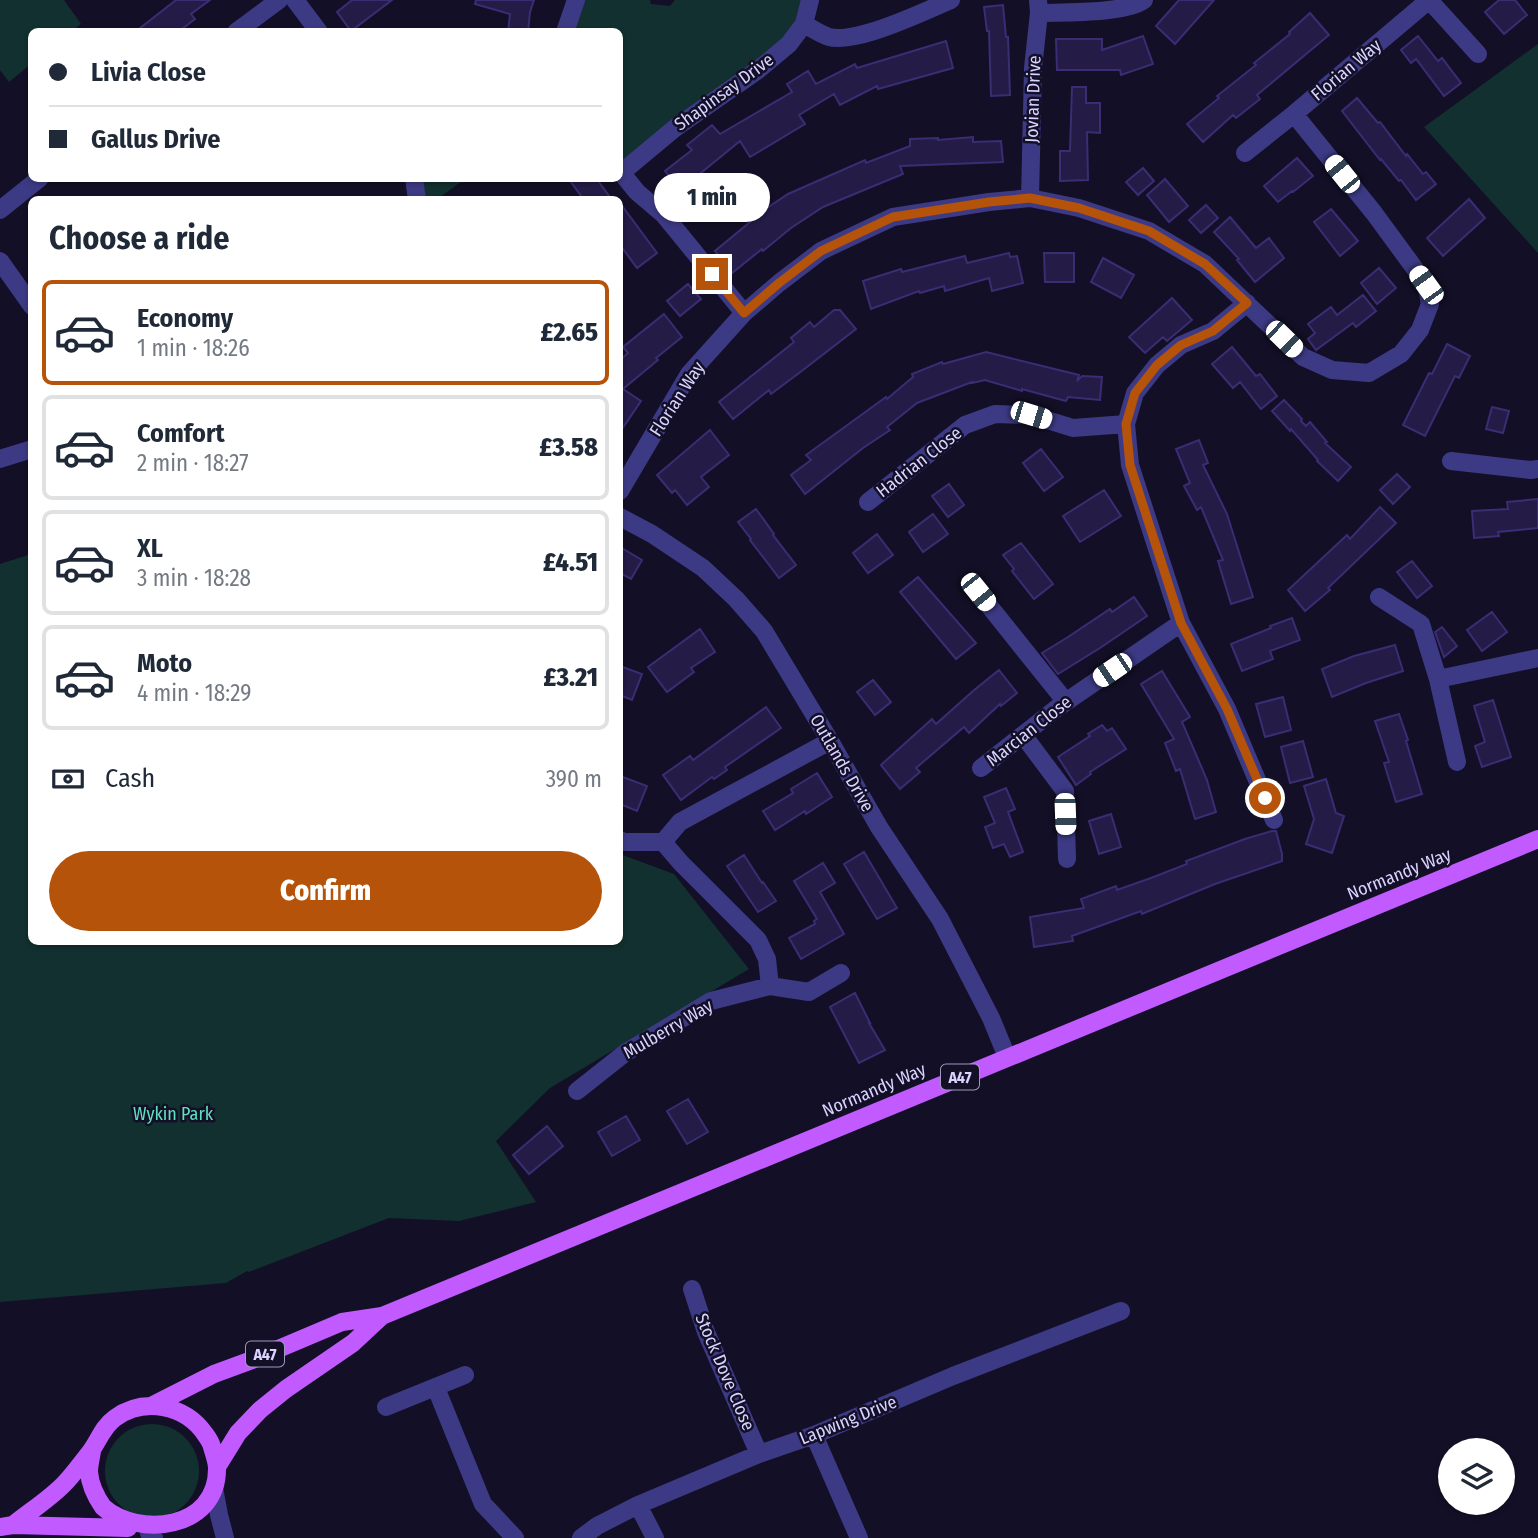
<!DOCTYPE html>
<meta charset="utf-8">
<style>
:root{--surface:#fff;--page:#f6f6f7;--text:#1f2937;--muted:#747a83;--line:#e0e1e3;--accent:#b45309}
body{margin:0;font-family:"Fira Sans Condensed",sans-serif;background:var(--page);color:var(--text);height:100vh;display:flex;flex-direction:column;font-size:26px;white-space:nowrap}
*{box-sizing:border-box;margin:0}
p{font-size:23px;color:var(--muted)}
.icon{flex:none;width:38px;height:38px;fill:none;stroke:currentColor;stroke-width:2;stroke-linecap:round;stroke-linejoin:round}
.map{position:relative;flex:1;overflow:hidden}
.sheet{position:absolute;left:28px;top:196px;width:595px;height:749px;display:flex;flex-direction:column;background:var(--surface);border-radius:10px;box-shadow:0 2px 5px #0004}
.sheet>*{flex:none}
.hud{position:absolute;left:28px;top:28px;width:595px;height:154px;border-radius:10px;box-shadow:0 2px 5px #0004;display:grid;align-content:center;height:154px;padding:0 21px;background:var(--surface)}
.buttons{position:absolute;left:1438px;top:1438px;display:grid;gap:14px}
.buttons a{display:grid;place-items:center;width:77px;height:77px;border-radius:50%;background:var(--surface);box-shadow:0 2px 5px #0004;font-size:35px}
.end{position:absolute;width:32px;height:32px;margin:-16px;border:9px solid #b45309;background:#fff;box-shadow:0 0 0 4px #fff}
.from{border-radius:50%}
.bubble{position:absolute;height:49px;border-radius:24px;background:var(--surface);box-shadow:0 2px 5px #0004;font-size:23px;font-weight:800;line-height:49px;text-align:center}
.car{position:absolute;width:21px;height:42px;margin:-21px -10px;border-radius:9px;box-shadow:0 0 5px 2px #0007;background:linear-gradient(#fff 24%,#345 0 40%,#fff 0 76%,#345 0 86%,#fff 0)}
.hud b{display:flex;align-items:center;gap:24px;height:66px;font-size:26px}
.hud b+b{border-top:2px solid var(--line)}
.hud i{width:18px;height:18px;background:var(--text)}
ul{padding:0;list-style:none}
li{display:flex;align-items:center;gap:21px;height:105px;margin:0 14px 10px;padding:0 7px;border:4px solid var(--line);border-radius:10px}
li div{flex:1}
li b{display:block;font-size:26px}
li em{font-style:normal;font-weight:800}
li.current{border-color:var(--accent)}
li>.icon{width:63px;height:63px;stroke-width:1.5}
h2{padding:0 21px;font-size:32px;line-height:84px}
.pay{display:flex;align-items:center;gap:18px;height:77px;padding:0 21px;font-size:26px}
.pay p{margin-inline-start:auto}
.cta{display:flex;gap:14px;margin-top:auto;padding:14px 21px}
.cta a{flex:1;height:80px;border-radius:42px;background:var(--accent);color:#fff;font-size:28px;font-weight:800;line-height:80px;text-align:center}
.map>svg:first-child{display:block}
.green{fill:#12302f}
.building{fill:#241b47;stroke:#3b2d73;stroke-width:2}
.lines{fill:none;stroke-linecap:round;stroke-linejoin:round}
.minor{stroke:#3d3a85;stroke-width:18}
.tertiary{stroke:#3d3a85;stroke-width:18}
.primary{stroke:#c25bff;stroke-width:18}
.route{stroke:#b45309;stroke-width:9}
.labels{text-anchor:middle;stroke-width:5;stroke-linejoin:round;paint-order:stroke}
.shield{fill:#130f26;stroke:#9e99be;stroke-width:2}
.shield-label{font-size:16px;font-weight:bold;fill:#d9d4ff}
.street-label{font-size:18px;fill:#d9d4ff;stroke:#130f26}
.park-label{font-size:18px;fill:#5fe0c0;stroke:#130f26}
</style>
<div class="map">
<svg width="1538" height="1538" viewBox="0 0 1538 1538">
<rect width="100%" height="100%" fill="#130f26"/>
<path class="green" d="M 0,0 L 64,0 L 81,24 L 72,31 L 32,32 L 31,64 L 9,82 L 0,70 Z
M 580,0 L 650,0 L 651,4 L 670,6 L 675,0 L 810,0 L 804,24 L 620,170 L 620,32 L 569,32 Z
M 1538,44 L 1538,253 L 1424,127 Z
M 412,179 L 465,179 L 436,200 L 415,199 Z
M 31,554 L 32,942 L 620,942 L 620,854 L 674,874 L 749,969 L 550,1088 L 496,1141 L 536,1202 L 459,1221 L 389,1218 L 249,1272 L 247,1271 L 226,1283 L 0,1302 L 0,564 Z
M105 1471a47 47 0 1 1 94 0a47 47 0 1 1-94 0Z"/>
<path class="building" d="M 176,0 L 210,0 L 191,14 L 195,19 L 178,32 L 135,32 Z
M 352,0 L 392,0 L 351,31 L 337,12 Z
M 476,0 L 534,0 L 530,12 L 528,32 L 508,32 L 510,14 L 475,4 Z
M 1179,0 L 1214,0 L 1175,44 L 1156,26 Z
M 1499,0 L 1515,0 L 1527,15 L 1504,34 L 1485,12 Z
M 1003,5 L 1006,37 L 1008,37 L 1010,95 L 991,96 L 989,31 L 987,31 L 984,7 Z
M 1310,13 L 1329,35 L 1257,95 L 1260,99 L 1236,118 L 1233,115 L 1203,142 L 1187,124 L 1219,98 L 1217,96 L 1256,65 L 1254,63 L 1290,34 L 1289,32 Z
M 1143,36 L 1153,64 L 1121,75 L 1120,70 L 1057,70 L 1056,39 L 1102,39 L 1102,50 Z
M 1418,36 L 1438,61 L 1442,58 L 1461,83 L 1444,96 L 1416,59 L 1411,63 L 1401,50 Z
M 946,41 L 953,68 L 878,89 L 877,86 L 840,105 L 834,94 L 799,115 L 805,124 L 750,157 L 740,141 L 680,190 L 665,171 L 692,150 L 687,145 L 712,125 L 720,134 L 792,92 L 787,84 L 808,71 L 816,84 L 855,64 L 857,68 Z
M 1072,87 L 1086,87 L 1086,103 L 1100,103 L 1100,133 L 1087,132 L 1088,180 L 1060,181 L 1060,151 L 1070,151 Z
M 1357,98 L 1378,123 L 1380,122 L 1406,156 L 1407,154 L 1423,174 L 1426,172 L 1436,184 L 1416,200 L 1401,180 L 1399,181 L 1381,159 L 1380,160 L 1342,111 Z
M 973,137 L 973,142 L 1001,141 L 1003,162 L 900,166 L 903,174 L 823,207 L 791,228 L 763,251 L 762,249 L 732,273 L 715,251 L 767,208 L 788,194 L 865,160 L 866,163 L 910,146 L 910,139 L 938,138 L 938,140 Z
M 1297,158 L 1313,176 L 1293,192 L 1292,191 L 1278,202 L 1264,186 Z
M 1143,168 L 1154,181 L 1138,195 L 1126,182 Z
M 568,178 L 596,178 L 612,200 L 584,200 Z
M 1165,179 L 1188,206 L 1169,222 L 1147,195 Z
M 1469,199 L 1485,218 L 1443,256 L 1427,238 Z
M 620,203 L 657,253 L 637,268 L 620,245 Z
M 1206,205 L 1218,218 L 1201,233 L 1189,220 Z
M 1331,209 L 1358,241 L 1340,256 L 1314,222 Z
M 1230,217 L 1256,248 L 1269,238 L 1284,258 L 1255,282 L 1237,260 L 1239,259 L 1214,232 Z
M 1009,253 L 1010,257 L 1017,256 L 1023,283 L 992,291 L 989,278 L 945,291 L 944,286 L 920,293 L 919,291 L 871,309 L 863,281 L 901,269 L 902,272 L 965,256 L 967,263 Z
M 1044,253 L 1074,253 L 1074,282 L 1045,282 Z
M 1103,258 L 1134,275 L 1121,298 L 1091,282 Z
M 1379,268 L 1396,288 L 1377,304 L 1361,283 Z
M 688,284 L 701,299 L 680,316 L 667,301 Z
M 1363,295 L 1376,311 L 1356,327 L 1353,323 L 1316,350 L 1308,339 L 1315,333 L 1308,324 L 1331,307 L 1337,315 Z
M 1172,298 L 1192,320 L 1167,341 L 1163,337 L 1145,353 L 1129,337 Z
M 834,310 L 840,310 L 856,329 L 803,370 L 771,394 L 769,390 L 733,419 L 719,402 L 794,342 L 791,338 L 810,322 L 814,327 Z
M 664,314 L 682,337 L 656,358 L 658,360 L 623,389 L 641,401 L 620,432 L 620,360 L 628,353 L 623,347 Z
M 1447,344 L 1470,356 L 1459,378 L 1455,376 L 1425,436 L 1403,425 L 1429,373 L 1432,374 Z
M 1232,347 L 1256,376 L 1260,374 L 1277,396 L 1261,409 L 1240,382 L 1233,388 L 1212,364 Z
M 986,352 L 1079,375 L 1077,381 L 1082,376 L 1102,377 L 1100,400 L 1068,397 L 1066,401 L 1022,389 L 1022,391 L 985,380 L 972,383 L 972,382 L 917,403 L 887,427 L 890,430 L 863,448 L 805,494 L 791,475 L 811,460 L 806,455 L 886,397 L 887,399 L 913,377 L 912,374 L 942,362 L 943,364 Z
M 1284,400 L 1302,419 L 1301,421 L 1306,426 L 1310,422 L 1327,442 L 1325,443 L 1351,467 L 1338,481 L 1317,461 L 1318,460 L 1291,429 L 1290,431 L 1272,411 Z
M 1492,407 L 1509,411 L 1503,433 L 1486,429 Z
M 710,430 L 729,455 L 701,477 L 709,487 L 687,505 L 675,490 L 672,493 L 657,475 Z
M 1199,440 L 1208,463 L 1203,465 L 1227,514 L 1253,597 L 1231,604 L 1218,561 L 1223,560 L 1201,507 L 1197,510 L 1184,486 L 1190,483 L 1176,449 Z
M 1041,449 L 1063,477 L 1044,491 L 1023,463 Z
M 1397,474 L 1410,487 L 1393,504 L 1380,490 Z
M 949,484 L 964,505 L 948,517 L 932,496 Z
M 1104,490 L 1121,516 L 1080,542 L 1063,516 Z
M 1538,499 L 1538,528 L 1498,532 L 1499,536 L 1474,538 L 1472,511 L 1508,509 L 1507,502 Z
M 1380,507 L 1396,523 L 1328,588 L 1330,590 L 1305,611 L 1288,590 L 1347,535 L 1350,539 Z
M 756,509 L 774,534 L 773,535 L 796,565 L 779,578 L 750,540 L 751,539 L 738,522 Z
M 933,514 L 948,534 L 923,552 L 909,532 Z
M 877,534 L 893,555 L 868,573 L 853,553 Z
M 1021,543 L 1053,584 L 1034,599 L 1012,571 L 1014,569 L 1003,555 Z
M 620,547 L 642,560 L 631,579 L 620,573 Z
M 1412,561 L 1432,586 L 1417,598 L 1397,572 Z
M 918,577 L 976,643 L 956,659 L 900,592 Z
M 1134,597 L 1147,616 L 1100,648 L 1058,674 L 1042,653 L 1068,637 L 1110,609 L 1112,612 Z
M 1492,612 L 1507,632 L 1482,651 L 1467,630 Z
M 1292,618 L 1300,640 L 1270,651 L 1273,659 L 1242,671 L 1231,644 L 1271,628 L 1270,626 Z
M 1442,627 L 1457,646 L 1444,657 L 1435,632 Z
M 700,629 L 715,652 L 691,668 L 694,672 L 667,692 L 648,667 Z
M 1395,645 L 1403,671 L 1366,683 L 1332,697 L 1322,669 L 1354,656 Z
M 620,666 L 642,674 L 632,700 L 620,695 Z
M 999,670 L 1017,693 L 1001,706 L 1000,704 L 969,733 L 964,727 L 916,768 L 920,772 L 900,789 L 881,765 L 932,719 L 936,724 L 973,691 Z
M 1162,671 L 1190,717 L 1182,722 L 1207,780 L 1216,812 L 1195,819 L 1180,769 L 1176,771 L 1165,743 L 1174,739 L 1141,684 Z
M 873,680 L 891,702 L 875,715 L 857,692 Z
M 1283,697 L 1291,730 L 1265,737 L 1256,704 Z
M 1493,700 L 1511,757 L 1482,767 L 1475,746 L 1485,742 L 1474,706 Z
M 766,707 L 781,728 L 725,767 L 727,770 L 714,779 L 712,777 L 681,800 L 663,775 L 690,756 L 693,760 Z
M 1399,714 L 1408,740 L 1406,741 L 1422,794 L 1396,802 L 1384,763 L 1389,762 L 1375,721 Z
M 1102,725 L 1107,731 L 1112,728 L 1126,749 L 1090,772 L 1091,774 L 1076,785 L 1058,757 L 1090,736 L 1088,734 Z
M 1303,741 L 1313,777 L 1290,783 L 1281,747 Z
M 817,773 L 832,797 L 806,814 L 805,811 L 775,830 L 763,811 L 793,793 L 791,789 Z
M 620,776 L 647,786 L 637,811 L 620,804 Z
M 1326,779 L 1336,813 L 1344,816 L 1332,853 L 1306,844 L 1314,819 L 1304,786 Z
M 1006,788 L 1015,809 L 1008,812 L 1023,852 L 1010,857 L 1004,844 L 993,848 L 985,827 L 995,823 L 984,797 Z
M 1111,814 L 1121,847 L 1099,854 L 1089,821 Z
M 1272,831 L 1276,831 L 1282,854 L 1282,861 L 1215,884 L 1142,914 L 1141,911 L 1072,936 L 1073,941 L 1034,947 L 1030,917 L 1084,908 L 1081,899 L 1116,886 L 1117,890 L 1151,878 L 1187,864 L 1186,861 L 1245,839 Z
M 864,852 L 897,908 L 877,919 L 844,864 Z
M 744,855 L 762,883 L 763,882 L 776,901 L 758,912 L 727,866 Z
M 823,863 L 835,883 L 820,892 L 844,934 L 801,959 L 789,938 L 815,924 L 814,921 L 817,919 L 794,881 Z
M 855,993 L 870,1023 L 869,1023 L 885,1050 L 859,1063 L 830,1007 Z
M 688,1099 L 708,1132 L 687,1144 L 667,1111 Z
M 626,1116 L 640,1140 L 612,1156 L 598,1132 Z
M 547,1126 L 563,1146 L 529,1174 L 513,1155 Z"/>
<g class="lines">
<path class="minor" d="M 295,0 L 319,32
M 1429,0 L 1478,54
M 1039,13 C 1063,12 1125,14 1144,0
M 804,24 C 811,28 820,34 829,37 C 857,44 923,12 951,0
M 236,32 L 279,0
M 565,32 L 576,0
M 1245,153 L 1294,114
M 620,171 L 637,192 L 664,215 L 744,313
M 621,173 L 675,128 L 758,70 L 789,44 L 804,24 L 810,0
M 414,178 L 417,200
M 1030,198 L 1033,68 L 1039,13 L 1038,0
M 0,210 L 40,178
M 0,261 L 32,306
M 1126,424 L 1130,465 L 1181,623 L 1227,709 L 1274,820
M 0,459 L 32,449
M 1451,461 L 1531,470 L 1538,469
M 620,491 L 689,374 L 744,313 L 779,283 L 821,251 L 893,217 L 989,202 L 1030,198 L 1079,208 L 1149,231 L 1205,264 L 1303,357 L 1332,370 L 1369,373 L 1401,354 L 1420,330 L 1430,304 L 1426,284 L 1374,213 L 1294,114 L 1429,0
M 868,502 L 965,425 L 995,414 L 1031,415 L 1073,428 L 1126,424 L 1135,393 L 1157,365 L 1181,345 L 1213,331 L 1247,303
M 620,517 L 652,534 L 703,568 L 736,599 L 764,631 L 830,741 L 879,827 L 940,919 L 991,1018 L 1007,1057
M 978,592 L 1066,702
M 1379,597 L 1421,624 L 1438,679 L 1538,658
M 1438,679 L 1457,762
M 1023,735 L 1065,791 L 1067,859
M 981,768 L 1057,708 L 1181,623
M 620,840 L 624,842 L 663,842 L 681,863 L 758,940 L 767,959 L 770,986
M 663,842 L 680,822 L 830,741
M 577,1091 L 625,1053 L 711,1001 L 770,986 L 809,992 L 841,973
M 692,1289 L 706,1332 L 759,1454
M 436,1388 L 483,1504 L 515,1538
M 386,1407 L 465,1375
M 814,1435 L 859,1538
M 638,1505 L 655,1538
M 581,1538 L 597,1526 L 638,1505 L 759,1454 L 814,1435 L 953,1376 L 1121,1311"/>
<path class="tertiary" d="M 214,1488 L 219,1515 L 225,1538
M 149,1533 L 154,1538"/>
<path class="primary" d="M 153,1405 L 214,1374 L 252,1360 L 342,1322 L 382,1316 L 1538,839
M 217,1467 L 238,1433 L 260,1410 L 286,1389 L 353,1343 L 382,1316
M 13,1525 C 29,1512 48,1500 63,1485 C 72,1476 79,1466 87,1456 C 98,1444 101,1428 115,1418 C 144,1397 185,1405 205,1434 C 208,1438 211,1442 212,1447 C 214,1454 217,1462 217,1468 C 218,1530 138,1538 103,1507 C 96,1497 90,1485 89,1472 C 89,1465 91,1458 92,1451
M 0,1527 L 13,1525 L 128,1528"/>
</g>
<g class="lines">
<path class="route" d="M 712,274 L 744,313 L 779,283 L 821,251 L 893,217 L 989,202 L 1030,198 L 1079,208 L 1149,231 L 1205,264 L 1247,303 L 1213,331 L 1181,345 L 1157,365 L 1135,393 L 1126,424 L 1130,465 L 1181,623 L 1227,709 L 1265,798"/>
</g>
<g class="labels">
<g class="shield">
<rect x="941" y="1064.5" width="38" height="25" rx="5"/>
<rect x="246" y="1341.5" width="38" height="25" rx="5"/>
</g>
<g class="shield-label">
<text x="960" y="1083">A47</text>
<text x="265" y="1360">A47</text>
</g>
<g class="street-label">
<text transform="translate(1346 70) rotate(-40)" y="6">Florian Way</text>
<text transform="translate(724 92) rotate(-36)" y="6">Shapinsay Drive</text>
<text transform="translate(1033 99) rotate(-88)" y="6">Jovian Drive</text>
<text transform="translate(677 399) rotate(-57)" y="6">Florian Way</text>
<text transform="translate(919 462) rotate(-38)" y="6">Hadrian Close</text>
<text transform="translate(1029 731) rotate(-38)" y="6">Marcian Close</text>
<text transform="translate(842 763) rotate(60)" y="6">Outlands Drive</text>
<text transform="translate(1399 874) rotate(-22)" y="6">Normandy Way</text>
<text transform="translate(668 1029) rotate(-30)" y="6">Mulberry Way</text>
<text transform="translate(874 1090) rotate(-23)" y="6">Normandy Way</text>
<text transform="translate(725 1372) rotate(67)" y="6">Stock Dove Close</text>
<text transform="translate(848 1420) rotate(-22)" y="6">Lapwing Drive</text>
</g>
<g class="park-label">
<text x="173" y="1120">Wykin Park</text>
</g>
</g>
</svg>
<div class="buttons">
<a><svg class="icon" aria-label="layers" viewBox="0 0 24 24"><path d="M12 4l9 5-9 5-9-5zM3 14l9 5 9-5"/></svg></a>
</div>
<i class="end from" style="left:1265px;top:798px"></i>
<i class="end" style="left:712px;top:274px"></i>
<div class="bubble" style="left:654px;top:173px;width:116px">1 min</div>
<i class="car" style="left:1342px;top:174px;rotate:321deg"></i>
<i class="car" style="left:1426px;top:285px;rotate:324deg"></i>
<i class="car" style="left:1284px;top:339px;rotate:134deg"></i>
<i class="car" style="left:1031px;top:415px;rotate:107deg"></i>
<i class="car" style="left:978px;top:592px;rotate:141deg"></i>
<i class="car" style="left:1112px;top:670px;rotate:236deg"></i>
<i class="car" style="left:1065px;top:814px;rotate:178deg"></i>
<div class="hud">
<b><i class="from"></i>Livia Close</b>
<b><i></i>Gallus Drive</b>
</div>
<section class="sheet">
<h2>Choose a ride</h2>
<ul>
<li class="current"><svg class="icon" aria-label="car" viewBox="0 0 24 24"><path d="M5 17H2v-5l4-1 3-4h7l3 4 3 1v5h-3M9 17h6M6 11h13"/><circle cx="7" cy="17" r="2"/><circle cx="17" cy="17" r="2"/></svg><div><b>Economy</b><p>1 min · 18:26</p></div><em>£2.65</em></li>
<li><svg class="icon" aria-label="car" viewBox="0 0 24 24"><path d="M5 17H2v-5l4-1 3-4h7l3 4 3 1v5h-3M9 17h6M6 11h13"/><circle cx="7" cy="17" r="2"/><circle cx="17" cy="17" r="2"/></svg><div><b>Comfort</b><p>2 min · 18:27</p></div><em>£3.58</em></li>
<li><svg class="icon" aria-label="car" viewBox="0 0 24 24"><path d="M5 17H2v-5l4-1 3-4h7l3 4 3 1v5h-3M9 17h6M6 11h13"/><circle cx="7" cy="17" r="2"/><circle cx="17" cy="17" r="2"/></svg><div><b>XL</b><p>3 min · 18:28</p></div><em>£4.51</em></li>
<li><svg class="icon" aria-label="car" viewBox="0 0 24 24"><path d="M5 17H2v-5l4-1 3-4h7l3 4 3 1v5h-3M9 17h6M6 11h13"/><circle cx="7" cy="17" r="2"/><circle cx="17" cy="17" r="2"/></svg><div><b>Moto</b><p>4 min · 18:29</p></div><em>£3.21</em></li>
</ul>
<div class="pay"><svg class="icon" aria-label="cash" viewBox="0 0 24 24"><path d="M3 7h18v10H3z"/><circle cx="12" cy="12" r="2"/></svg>Cash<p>390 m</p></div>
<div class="cta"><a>Confirm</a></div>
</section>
</div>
